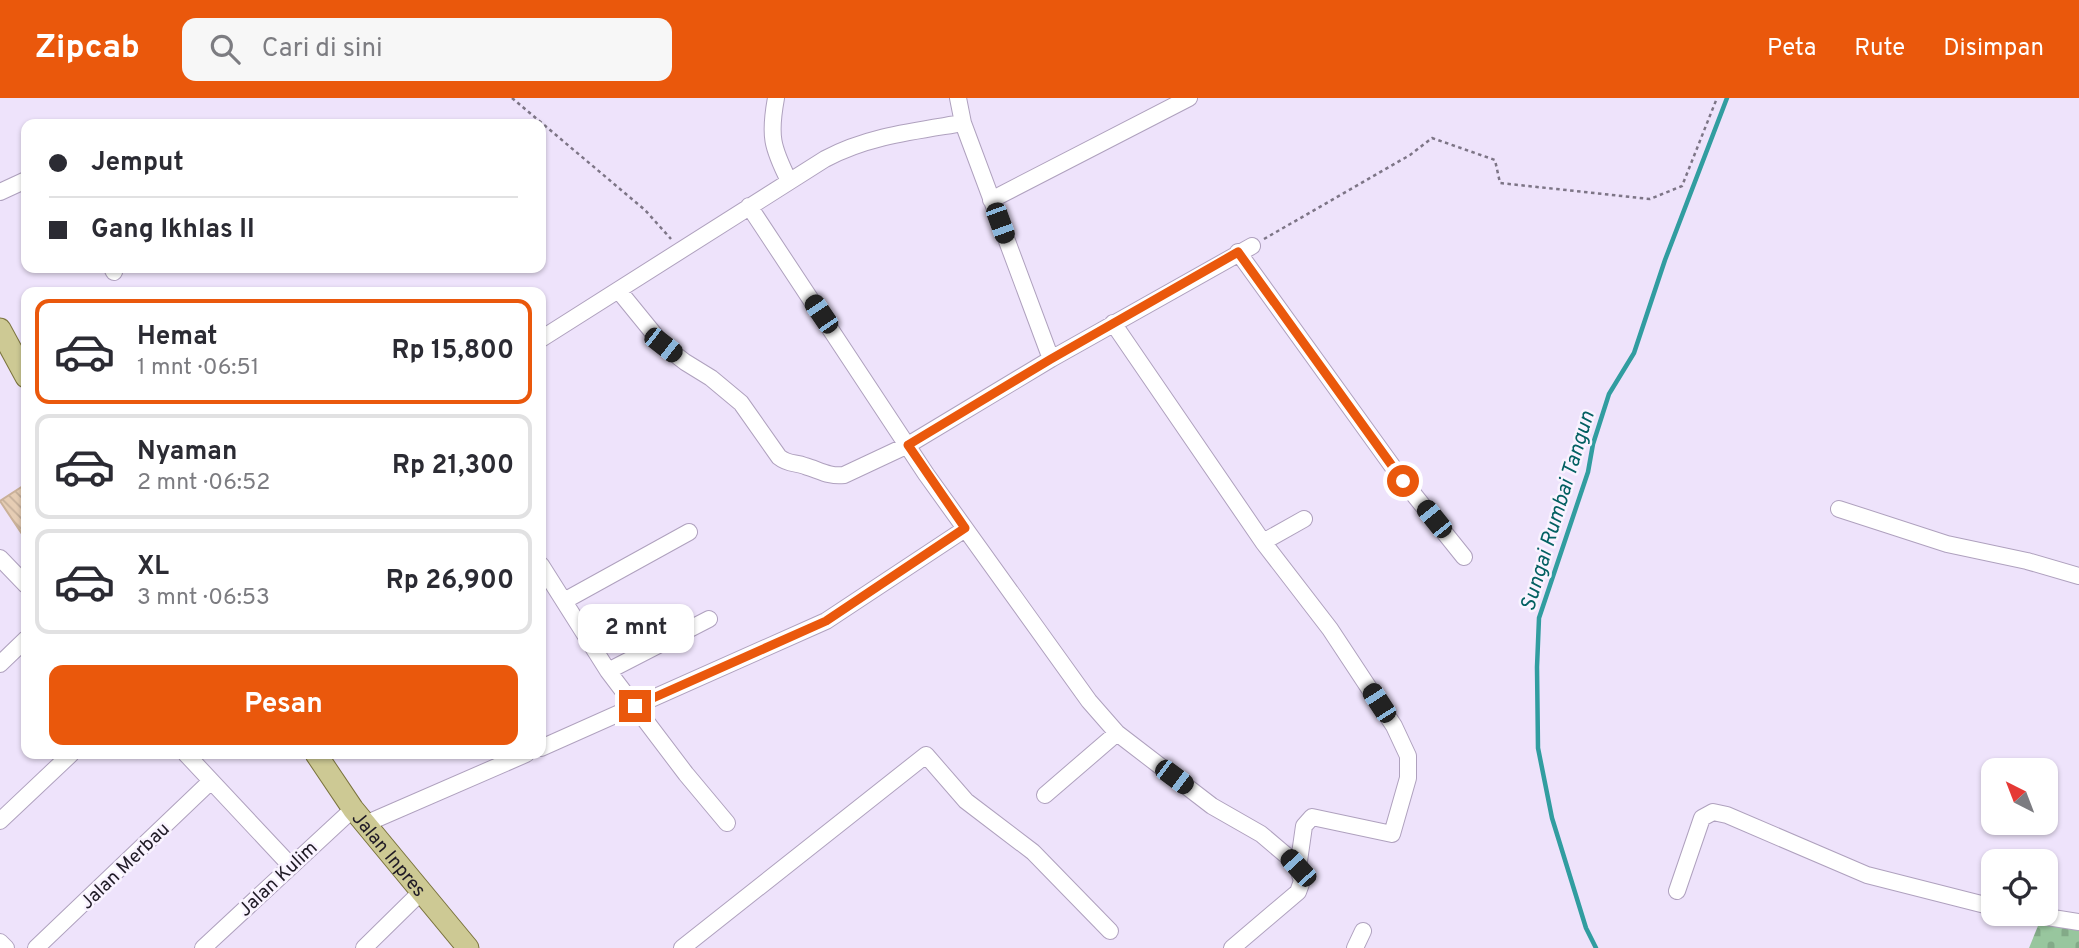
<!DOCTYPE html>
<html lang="id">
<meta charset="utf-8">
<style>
:root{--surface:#fff;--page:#f7f7f7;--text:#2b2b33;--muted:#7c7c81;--line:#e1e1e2;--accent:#ea580c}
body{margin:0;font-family:Overpass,sans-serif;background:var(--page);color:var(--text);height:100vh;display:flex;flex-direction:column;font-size:26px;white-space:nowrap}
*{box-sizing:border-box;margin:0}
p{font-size:23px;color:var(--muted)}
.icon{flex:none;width:38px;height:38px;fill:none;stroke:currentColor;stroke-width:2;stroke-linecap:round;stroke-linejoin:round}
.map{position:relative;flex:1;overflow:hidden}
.side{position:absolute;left:21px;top:189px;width:525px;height:472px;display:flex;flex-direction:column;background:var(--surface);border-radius:14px;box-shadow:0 2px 5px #0004}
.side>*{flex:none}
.top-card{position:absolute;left:21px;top:21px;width:525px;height:154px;border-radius:14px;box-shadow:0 2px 5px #0004;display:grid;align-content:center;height:154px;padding:0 28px;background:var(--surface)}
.needle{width:46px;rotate:318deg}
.tools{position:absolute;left:1981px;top:660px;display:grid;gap:14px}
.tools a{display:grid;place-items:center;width:77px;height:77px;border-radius:14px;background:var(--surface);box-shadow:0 2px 5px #0004;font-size:35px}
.end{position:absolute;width:32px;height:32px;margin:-16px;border:9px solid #ea580c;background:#fff;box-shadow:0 0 0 4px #fff}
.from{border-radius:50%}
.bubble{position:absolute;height:49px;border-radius:14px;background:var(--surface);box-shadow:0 2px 5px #0004;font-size:23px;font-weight:700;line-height:49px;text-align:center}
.car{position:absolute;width:21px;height:42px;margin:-21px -10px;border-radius:9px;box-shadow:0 0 5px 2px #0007;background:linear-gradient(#222 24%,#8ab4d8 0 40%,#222 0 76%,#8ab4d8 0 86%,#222 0)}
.top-card b{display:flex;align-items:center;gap:24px;height:66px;font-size:26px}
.top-card b+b{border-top:2px solid var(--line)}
.top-card i{width:18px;height:18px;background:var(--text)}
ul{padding:12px 0 0;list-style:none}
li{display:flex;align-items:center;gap:21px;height:105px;margin:0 14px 10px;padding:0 14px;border:4px solid var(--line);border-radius:14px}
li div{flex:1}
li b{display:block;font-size:26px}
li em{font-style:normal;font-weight:700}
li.selected{border-color:var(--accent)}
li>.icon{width:63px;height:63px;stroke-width:1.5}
.button{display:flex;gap:14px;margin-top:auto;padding:14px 28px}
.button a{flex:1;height:80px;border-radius:14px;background:var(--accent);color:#fff;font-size:28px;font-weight:700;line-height:80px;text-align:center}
header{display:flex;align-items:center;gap:42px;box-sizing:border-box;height:98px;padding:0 35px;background:var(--accent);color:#fff}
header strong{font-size:33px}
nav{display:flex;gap:38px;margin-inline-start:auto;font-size:24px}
.search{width:490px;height:63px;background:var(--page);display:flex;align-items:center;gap:18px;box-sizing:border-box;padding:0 24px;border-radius:14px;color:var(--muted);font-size:26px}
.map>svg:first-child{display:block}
.cemetery{fill:url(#cemetery-stones)}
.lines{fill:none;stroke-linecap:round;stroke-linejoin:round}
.stream{stroke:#319da0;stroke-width:4.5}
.building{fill:url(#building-back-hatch);stroke:#cab199;stroke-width:2}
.minor-casing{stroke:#afa1be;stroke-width:18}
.major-casing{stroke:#7b743e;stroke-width:23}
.path{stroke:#7d7586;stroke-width:2.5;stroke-dasharray:3.5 3.5;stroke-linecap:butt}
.minor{stroke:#fff;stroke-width:16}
.major{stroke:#cdc994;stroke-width:21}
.route{stroke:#ea580c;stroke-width:9}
.labels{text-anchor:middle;stroke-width:5;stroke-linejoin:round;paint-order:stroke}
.street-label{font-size:19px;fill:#1f1a25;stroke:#f9f3ff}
.water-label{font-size:21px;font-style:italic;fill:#036062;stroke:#f9f3ff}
</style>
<header>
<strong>Zipcab</strong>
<div class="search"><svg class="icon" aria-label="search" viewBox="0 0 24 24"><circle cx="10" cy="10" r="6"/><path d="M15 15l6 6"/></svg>Cari di sini</div>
<nav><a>Peta</a><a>Rute</a><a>Disimpan</a></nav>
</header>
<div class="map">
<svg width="2079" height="850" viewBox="0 0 2079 850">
<defs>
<pattern id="cemetery-stones" width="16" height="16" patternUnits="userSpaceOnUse" patternTransform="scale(1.75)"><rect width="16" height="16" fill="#98c69e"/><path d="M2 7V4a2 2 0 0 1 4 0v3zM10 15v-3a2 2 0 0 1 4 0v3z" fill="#83aa88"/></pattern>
<pattern id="building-back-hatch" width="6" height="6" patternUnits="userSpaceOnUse" patternTransform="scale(1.75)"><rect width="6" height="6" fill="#e6cdb4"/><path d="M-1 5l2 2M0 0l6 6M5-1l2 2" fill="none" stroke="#c5af9b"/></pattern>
</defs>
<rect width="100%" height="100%" fill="#eee3fb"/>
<path class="cemetery" d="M 2042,818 L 2079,824 L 2079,850 L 2029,850 Z"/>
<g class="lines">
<path class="stream" d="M 1596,850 L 1586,830 L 1552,720 L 1538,650 L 1537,569 L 1539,520 L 1588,374 L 1593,346 L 1609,296 L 1634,255 L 1665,162 L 1727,0"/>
</g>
<path class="building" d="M 26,386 L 26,442 L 0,403 Z"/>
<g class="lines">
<defs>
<path id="minor" d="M 776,0 C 769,38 772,49 789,83
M 958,0 L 963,25 L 1051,261
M 0,94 L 26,82
M 991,102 L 1189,0
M 749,108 L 926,376 L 1089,603 L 1117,635 L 1212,708 L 1261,736 L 1287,758 L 1298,770 L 1302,783 L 1298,794 L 1232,850
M 1238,154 L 1403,383 L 1464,459
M 112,170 L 114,174
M 619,193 L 663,247 L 685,264 L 711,280 L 741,305 L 779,359 C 789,367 795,364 805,368 C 819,372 829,379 844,377 L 908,347 L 1051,261 L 1252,148
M 1113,225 L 1263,444 L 1330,531 L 1394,628 L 1408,658 L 1408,680 L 1392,736 L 1312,719 L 1304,728 L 1298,770
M 541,241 L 825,61 C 868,38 915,33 963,25
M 1839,411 L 1947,446 L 2027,463 L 2079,478
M 1263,444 L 1304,421
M 0,460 L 26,487
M 541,467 L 608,573 L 686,676 L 727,725
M 564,503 L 689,434
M 0,566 L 26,541
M 608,573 L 709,521
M 541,650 L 826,523 L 965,431
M 186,656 L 290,767
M 1045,697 L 1117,635
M 0,723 L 71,656
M 365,726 L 526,656
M 1677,793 L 1702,720 L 1713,714 L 1727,717 L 1867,777 L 1993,809
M 2028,816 L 2079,824
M 0,844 L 6,850
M 36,850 L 211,683
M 203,850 L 353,711
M 364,850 L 421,794
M 682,850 L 926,657 L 966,703 L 1033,754 L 1110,833
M 1355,850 L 1363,833"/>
<g id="major">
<path d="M 0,231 L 26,279"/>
<path id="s1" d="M 316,656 L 353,711 L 468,850"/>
</g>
</defs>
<use href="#minor" class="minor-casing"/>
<use href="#major" class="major-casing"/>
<path class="path" d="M 512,0 L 645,112 L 671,141
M 1264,141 L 1410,57 L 1432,40 L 1495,62 L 1500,85 L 1650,101 L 1682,88 L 1717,0"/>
<use href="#minor" class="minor"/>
<use href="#major" class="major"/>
</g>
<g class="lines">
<path class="route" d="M 635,608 L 826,523 L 965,430 L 908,347 L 1051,261 L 1238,154 L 1403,383"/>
</g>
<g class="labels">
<g class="street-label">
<text dy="7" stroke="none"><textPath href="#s1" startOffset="124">Jalan Inpres</textPath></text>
<text transform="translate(124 767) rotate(-44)" y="7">Jalan Merbau</text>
<text transform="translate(277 780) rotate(-43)" y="7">Jalan Kulim</text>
</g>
<g class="water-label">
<text transform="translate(1557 413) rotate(-73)" y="7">Sungai Rumbai Tangun</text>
</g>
</g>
</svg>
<div class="tools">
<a><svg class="needle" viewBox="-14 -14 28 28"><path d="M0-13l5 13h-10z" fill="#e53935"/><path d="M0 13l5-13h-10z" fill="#7c7c81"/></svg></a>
<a><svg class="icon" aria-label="locate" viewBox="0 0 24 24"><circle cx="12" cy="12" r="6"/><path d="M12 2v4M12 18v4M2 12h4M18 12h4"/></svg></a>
</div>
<i class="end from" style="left:1403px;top:383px"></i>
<i class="end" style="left:635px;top:608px"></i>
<div class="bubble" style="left:578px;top:506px;width:116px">2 mnt</div>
<i class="car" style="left:1000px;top:125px;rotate:160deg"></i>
<i class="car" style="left:821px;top:216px;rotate:326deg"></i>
<i class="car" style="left:663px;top:247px;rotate:128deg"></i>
<i class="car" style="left:1434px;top:421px;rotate:321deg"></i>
<i class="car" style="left:1379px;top:605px;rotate:327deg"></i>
<i class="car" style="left:1174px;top:679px;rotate:127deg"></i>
<i class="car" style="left:1298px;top:770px;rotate:318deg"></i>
<div class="top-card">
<b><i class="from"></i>Jemput</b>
<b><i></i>Gang Ikhlas II</b>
</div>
<section class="side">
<ul>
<li class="selected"><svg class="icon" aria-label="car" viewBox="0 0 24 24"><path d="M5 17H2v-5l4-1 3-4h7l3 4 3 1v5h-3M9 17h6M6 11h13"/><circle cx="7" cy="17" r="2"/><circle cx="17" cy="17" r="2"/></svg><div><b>Hemat</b><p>1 mnt · 06:51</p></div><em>Rp 15,800</em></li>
<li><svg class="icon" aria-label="car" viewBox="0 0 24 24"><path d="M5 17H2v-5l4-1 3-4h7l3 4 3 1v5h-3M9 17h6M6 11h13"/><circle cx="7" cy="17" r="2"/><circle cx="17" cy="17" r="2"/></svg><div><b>Nyaman</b><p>2 mnt · 06:52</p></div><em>Rp 21,300</em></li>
<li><svg class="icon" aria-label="car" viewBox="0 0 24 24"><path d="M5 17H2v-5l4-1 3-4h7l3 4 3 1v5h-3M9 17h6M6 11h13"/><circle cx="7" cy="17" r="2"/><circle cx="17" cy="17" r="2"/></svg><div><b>XL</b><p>3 mnt · 06:53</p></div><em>Rp 26,900</em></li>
</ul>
<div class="button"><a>Pesan</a></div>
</section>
</div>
